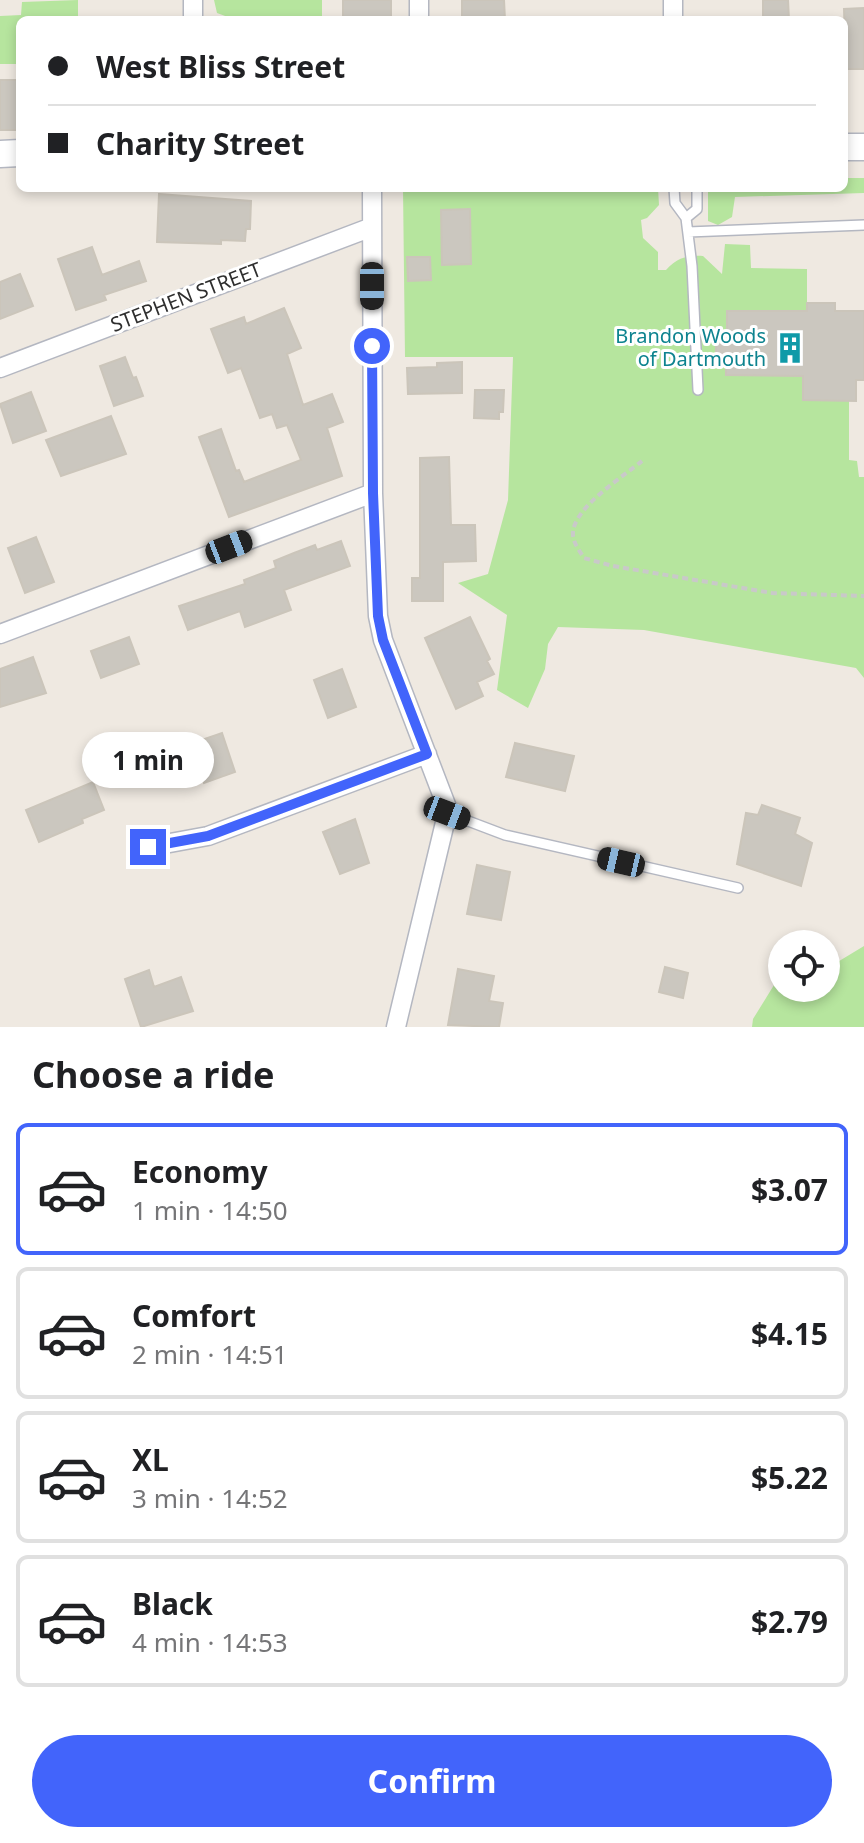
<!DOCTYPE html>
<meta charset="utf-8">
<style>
:root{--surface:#fff;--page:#f6f6f6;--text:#202124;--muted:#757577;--line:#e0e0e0;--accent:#4264fb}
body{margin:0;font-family:"Noto Sans",sans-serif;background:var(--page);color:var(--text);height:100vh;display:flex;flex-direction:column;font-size:30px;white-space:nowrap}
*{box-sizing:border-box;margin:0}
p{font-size:26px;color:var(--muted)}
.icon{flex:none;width:44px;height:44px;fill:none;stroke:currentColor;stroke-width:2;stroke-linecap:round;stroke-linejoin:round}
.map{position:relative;height:1027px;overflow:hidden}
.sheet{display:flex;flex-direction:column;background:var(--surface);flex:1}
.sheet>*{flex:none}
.hud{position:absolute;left:16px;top:16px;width:832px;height:176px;border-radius:12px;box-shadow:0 4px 12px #0003;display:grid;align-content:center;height:176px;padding:0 32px;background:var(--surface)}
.controls{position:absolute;left:768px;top:930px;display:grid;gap:16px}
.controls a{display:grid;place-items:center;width:72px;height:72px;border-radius:50%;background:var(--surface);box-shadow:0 4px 12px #0003;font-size:40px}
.end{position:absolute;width:36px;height:36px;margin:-18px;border:10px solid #4264fb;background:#fff;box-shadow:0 0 0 4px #fff}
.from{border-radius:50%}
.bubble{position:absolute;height:56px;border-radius:28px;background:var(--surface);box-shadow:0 4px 12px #0003;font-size:26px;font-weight:700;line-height:56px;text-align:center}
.car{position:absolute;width:24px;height:48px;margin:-24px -12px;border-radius:10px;box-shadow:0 0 6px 2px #0007;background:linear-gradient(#222 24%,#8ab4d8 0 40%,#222 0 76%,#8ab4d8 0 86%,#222 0)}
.hud b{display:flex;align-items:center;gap:28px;height:76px;font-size:30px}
.hud b+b{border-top:2px solid var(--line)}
.hud i{width:20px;height:20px;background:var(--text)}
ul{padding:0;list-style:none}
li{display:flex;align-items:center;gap:24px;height:132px;margin:0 16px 12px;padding:0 16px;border:4px solid var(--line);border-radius:12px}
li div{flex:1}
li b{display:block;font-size:30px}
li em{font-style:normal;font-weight:700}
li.current{border-color:var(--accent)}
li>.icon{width:72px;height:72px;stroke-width:1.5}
h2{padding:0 32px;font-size:36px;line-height:96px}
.action{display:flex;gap:16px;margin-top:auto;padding:16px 32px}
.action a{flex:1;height:92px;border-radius:48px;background:var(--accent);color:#fff;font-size:32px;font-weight:700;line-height:92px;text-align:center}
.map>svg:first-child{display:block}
.green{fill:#b6e59e}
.building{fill:#cbc7bf;stroke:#cbc5ba;stroke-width:2}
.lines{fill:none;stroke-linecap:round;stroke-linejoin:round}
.service-casing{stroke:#b4b7c1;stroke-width:12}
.minor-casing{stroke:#b4b7c1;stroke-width:21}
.secondary-casing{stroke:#b4b7c1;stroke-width:29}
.path{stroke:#c9c9c9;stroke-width:4;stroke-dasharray:6 4;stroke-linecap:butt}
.service{stroke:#fff;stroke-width:9}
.minor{stroke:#fff;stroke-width:18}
.secondary{stroke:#fff;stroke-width:26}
.route{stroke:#4264fb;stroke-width:10}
.labels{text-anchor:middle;stroke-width:6;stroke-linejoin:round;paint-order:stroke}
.street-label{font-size:20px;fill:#2e2e2e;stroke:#fff}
.culture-label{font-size:20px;fill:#0d838f;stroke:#fff;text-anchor:end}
</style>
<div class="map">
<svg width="864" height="1027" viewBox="0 0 864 1027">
<rect width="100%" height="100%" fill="#efe9e1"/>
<path class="green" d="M 78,0 L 78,20 L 20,20 L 20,64 L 0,64 L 0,16 L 21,15 L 22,2 Z
M 214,0 L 322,0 L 322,20 L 236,20 L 217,13 Z
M 844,178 L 864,178 L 864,193 L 735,197 L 732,217 L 718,225 L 708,221 L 708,188 L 844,188 Z
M 403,188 L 658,188 L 659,205 L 647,218 L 641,220 L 643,238 L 658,252 L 658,270 L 666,270 C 677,258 687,255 703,256 L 722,274 L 725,244 L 750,245 L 751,268 L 807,269 L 807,311 L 728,311 L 727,335 L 716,335 L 716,361 L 726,362 L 726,375 L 803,376 L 804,400 L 849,401 L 849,460 L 857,461 L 859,477 L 864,477 L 864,678 L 856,668 L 644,630 L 558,627 L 548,644 L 545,669 L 528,708 L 497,690 L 507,615 L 458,583 L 488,574 L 508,500 L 513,357 L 405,357 Z
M 864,946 L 864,1027 L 752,1027 L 753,1019 L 774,985 L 782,984 L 782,988 L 826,988 L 826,969 Z"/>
<path class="building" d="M 343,0 L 391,0 L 391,20 L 343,20 Z
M 462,0 L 504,0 L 505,20 L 462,20 Z
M 763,0 L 788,0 L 789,20 L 763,20 Z
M 864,8 L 864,69 L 846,69 L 844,9 Z
M 0,80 L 20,80 L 20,130 L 0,130 Z
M 159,194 L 251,201 L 250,229 L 246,229 L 245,241 L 221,240 L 221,244 L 157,242 Z
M 470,209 L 471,264 L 442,265 L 441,210 Z
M 92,247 L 102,275 L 139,261 L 146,281 L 104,295 L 106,300 L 76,310 L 58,259 Z
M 407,257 L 430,257 L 431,280 L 408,281 Z
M 20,274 L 33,306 L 0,319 L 0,282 Z
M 807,303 L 835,303 L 835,311 L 864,311 L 864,380 L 856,380 L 856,401 L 803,400 L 803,376 L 726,375 L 726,362 L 716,362 L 716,335 L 727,335 L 727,311 L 807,311 Z
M 284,308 L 301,348 L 287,354 L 303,405 L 332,394 L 343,422 L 327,428 L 342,476 L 229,517 L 199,437 L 221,429 L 236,471 L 239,470 L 244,482 L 301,460 L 287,425 L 277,428 L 272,414 L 260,418 L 241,368 L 228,373 L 211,329 L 244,317 L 246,324 Z
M 125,357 L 133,378 L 136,377 L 143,396 L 114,406 L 100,366 Z
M 462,362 L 462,393 L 408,394 L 407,368 L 437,367 L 437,363 Z
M 475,390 L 504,390 L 503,412 L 499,412 L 499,419 L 474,418 Z
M 31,392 L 46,431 L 13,443 L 0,404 Z
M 111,416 L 126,454 L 61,476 L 46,440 Z
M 449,457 L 451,525 L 475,525 L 476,561 L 443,562 L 443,601 L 412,601 L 412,578 L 420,578 L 420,458 Z
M 36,537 L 54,582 L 25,593 L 8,548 Z
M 341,541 L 350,566 L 284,590 L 291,610 L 245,627 L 240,611 L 188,630 L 179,606 L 245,584 L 244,580 L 276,568 L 274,561 L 294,553 L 315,545 L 317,550 Z
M 470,617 L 490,659 L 487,661 L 494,674 L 477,682 L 483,696 L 456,709 L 425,638 Z
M 129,637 L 139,664 L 101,678 L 91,651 Z
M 33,657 L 46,693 L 0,707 L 0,669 Z
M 342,669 L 356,707 L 328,718 L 314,680 Z
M 222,733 L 235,772 L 204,783 L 201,773 L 186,778 L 175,749 Z
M 515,743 L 574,756 L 565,791 L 506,777 Z
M 93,782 L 104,810 L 82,819 L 83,823 L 39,842 L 26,810 Z
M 762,805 L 800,818 L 795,834 L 812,843 L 801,886 L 737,864 L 746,813 L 758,815 Z
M 355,819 L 369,863 L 340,874 L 323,832 Z
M 477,865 L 510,872 L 501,920 L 467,914 Z
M 665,967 L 688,973 L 683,998 L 659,992 Z
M 458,969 L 494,976 L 489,1001 L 503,1003 L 499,1027 L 448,1025 Z
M 149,970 L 154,987 L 181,977 L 193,1011 L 141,1027 L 125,979 Z"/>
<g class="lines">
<defs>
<path id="service" d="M 674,188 L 675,203 L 686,218 L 692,266 L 698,390
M 686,218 L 697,209 L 697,188
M 688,232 L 864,225
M 447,813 L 505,835 L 738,888"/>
<path id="minor" d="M 193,20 L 193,0
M 419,20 L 419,0
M 673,20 L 673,0
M 372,188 L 373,493 L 378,616 L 383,640 L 448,810 L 396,1027
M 0,368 L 372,227
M 0,634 L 373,493
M 148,847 L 208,836 L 427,754"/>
<path id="secondary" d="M 844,147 L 864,147
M 0,154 L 20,153"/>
</defs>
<use href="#service" class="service-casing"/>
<use href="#minor" class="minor-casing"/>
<use href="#secondary" class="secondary-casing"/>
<path class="path" d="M 642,461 C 624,476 571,509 573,535 C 573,542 580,552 584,558 L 613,566 L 772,593 L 864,596"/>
<use href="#service" class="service"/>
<use href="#minor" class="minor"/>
<use href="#secondary" class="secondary"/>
</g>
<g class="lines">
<path class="route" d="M 148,847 L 208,836 L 427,754 L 383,640 L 378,616 L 373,493 L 372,346"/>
</g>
<defs>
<symbol id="building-bare" viewBox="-9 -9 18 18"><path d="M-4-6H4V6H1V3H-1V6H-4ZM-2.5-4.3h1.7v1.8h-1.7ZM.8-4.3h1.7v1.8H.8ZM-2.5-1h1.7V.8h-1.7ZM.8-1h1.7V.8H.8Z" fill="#0f9aa8" stroke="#fff" stroke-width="2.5" paint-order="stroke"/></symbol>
</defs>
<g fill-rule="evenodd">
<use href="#building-bare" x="768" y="326" width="44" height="44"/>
</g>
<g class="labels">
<g class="street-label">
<text transform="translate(186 297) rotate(-21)" y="7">STEPHEN STREET</text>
</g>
<g class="culture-label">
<text x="766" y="343">Brandon Woods<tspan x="766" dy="23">of Dartmouth</tspan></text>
</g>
</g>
</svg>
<div class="controls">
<a><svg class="icon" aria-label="locate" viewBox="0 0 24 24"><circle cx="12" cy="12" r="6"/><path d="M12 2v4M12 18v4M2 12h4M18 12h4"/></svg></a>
</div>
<i class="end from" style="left:372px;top:346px"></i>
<i class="end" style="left:148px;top:847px"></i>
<div class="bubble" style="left:82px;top:732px;width:132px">1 min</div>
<i class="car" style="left:372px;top:286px;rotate:180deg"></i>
<i class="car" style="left:229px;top:547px;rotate:69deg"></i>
<i class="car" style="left:447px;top:813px;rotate:111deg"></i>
<i class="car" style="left:621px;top:862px;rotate:283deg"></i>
<div class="hud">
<b><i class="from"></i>West Bliss Street</b>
<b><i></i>Charity Street</b>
</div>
</div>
<section class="sheet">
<h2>Choose a ride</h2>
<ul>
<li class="current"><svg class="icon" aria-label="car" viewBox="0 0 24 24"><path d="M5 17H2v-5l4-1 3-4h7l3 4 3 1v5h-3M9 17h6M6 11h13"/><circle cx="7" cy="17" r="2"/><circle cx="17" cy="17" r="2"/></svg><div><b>Economy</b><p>1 min · 14:50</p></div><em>$3.07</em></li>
<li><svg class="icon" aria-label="car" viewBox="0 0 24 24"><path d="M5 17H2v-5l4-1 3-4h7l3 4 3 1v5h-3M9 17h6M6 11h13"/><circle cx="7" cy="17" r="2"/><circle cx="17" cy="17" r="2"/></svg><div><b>Comfort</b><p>2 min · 14:51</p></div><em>$4.15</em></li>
<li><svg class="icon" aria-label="car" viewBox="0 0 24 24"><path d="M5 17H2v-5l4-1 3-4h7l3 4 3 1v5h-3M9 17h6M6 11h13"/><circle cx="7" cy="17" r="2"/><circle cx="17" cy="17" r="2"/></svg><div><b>XL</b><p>3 min · 14:52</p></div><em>$5.22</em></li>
<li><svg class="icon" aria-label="car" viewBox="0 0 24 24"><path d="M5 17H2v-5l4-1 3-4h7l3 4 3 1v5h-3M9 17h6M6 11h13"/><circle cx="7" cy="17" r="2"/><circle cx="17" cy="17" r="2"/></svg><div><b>Black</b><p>4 min · 14:53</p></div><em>$2.79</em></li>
</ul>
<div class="action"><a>Confirm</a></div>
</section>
